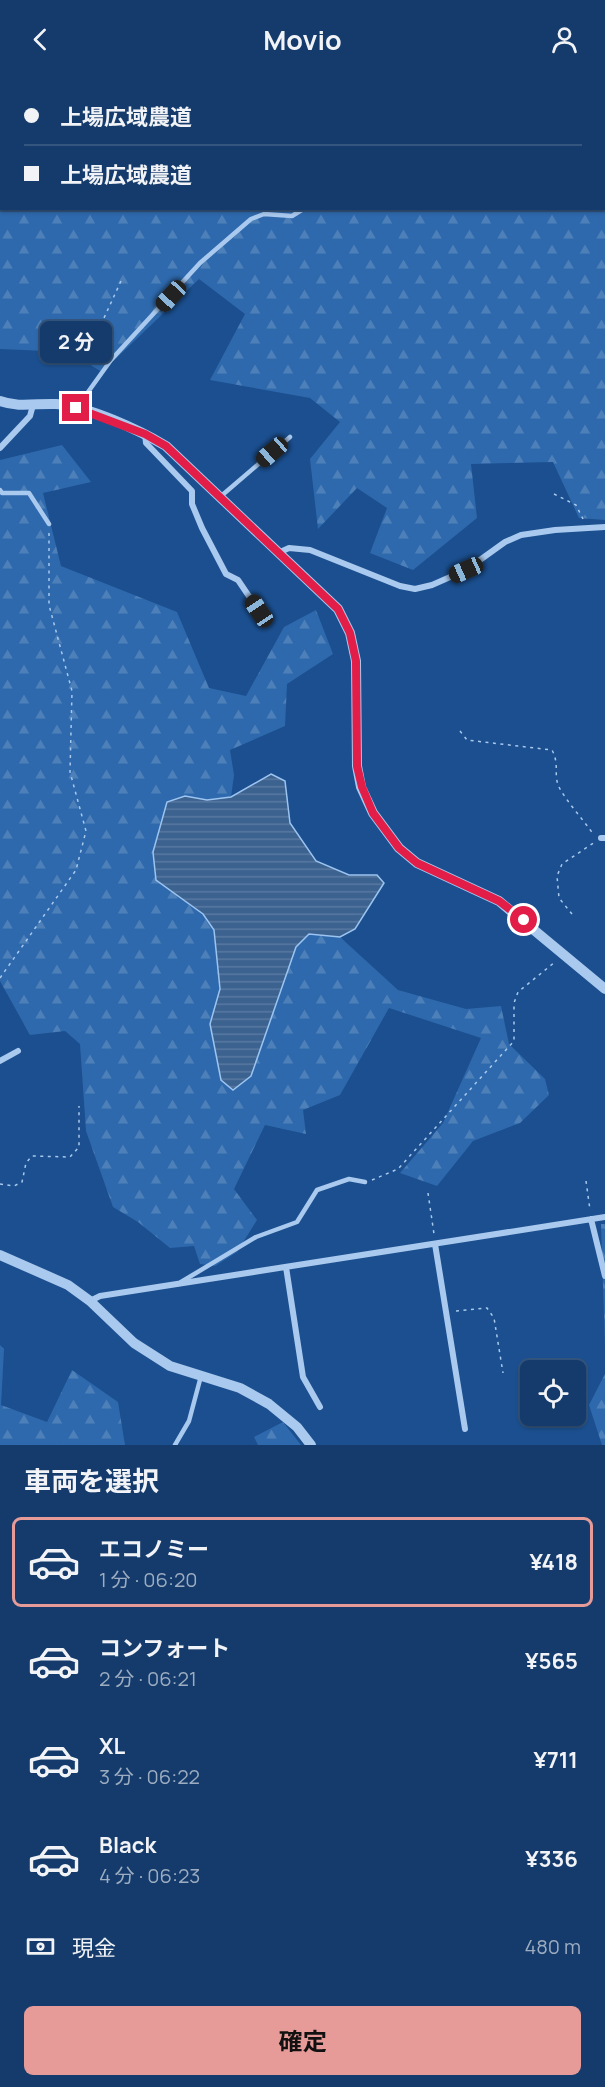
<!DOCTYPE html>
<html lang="ja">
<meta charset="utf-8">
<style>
:root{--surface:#143b6b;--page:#1d4271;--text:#f1f3f6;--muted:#9dadc1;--line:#33557e;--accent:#e69b98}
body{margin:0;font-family:Manrope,"Noto Sans JP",sans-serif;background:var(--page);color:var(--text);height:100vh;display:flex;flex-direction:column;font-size:22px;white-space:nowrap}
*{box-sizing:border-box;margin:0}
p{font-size:20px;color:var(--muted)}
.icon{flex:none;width:33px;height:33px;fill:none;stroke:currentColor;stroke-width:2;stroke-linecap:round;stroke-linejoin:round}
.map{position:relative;height:1367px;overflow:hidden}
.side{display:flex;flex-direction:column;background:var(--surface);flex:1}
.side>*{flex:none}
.banner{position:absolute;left:0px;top:0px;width:606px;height:132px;box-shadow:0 2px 4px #0004,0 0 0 2px var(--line);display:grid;align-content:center;height:132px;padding:0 24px;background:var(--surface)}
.buttons{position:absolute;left:520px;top:1282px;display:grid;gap:12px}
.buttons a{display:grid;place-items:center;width:66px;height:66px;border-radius:9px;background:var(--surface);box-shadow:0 2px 4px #0004,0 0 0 2px var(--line);font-size:30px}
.end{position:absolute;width:27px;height:27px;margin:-14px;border:8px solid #e11d48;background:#fff;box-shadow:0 0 0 3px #fff}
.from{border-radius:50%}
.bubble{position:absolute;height:42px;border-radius:9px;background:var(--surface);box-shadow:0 2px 4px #0004,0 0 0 2px var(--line);font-size:20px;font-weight:700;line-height:42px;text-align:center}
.car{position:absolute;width:18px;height:36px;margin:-18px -9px;border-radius:8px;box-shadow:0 0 4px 2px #0007;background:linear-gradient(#222 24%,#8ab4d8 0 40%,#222 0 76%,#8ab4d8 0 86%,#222 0)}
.banner b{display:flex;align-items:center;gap:21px;height:57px;font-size:22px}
.banner b+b{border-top:2px solid var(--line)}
.banner i{width:15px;height:15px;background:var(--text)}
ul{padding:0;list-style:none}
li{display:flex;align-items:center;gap:18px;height:90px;margin:0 12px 9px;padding:0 12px;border:3px solid transparent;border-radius:9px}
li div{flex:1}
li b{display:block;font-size:22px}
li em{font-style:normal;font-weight:700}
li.selected{border-color:var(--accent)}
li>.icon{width:54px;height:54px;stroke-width:1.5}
h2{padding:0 24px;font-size:27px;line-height:72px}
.pay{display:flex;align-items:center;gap:15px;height:66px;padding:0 24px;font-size:22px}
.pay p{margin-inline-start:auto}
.button{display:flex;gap:12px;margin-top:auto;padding:12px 24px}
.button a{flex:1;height:69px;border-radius:9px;background:var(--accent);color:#111;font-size:24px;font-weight:700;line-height:69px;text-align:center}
header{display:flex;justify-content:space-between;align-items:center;height:78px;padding:0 24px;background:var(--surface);font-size:27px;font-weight:700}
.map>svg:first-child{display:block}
.forest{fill:url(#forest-firs)}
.water{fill:url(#water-rules);stroke:#9cc4f0;stroke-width:1.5}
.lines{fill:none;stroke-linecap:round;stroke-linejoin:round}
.path{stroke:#a9c9ee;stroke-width:1.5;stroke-dasharray:3 4.5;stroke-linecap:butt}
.service{stroke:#a9c9ee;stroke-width:4.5}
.minor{stroke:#a9c9ee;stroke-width:6}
.tertiary{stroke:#a9c9ee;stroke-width:10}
.route{stroke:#e11d48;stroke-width:8}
</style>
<header><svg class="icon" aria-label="back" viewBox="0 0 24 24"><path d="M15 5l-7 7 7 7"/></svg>Movio<svg class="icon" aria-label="person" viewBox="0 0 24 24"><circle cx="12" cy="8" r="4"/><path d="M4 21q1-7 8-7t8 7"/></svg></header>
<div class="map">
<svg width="605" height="1367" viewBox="0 0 605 1367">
<defs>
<pattern id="forest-firs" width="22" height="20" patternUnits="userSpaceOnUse" patternTransform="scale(1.5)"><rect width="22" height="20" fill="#2e69ad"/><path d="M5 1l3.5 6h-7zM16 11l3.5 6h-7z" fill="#4d80b9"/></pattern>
<pattern id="water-rules" width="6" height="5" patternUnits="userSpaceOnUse" patternTransform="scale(1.5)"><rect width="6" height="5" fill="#3c6290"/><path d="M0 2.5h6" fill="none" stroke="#597aa1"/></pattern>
</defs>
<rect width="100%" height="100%" fill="#1b4f8f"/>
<path class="forest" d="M 85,0 L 605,0 L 605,442 L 579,440 L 553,384 L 471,386 L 477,440 L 413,492 L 370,475 L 387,430 L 357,410 L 318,451 L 310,381 L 340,344 L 310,320 L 210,302 L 245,236 L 199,201 L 102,294 L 69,274 L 0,271 L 0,33 L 2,130 L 604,130 L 604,2 L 84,1 Z
M 62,367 L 91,404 L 43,415 L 61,488 L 177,534 L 209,610 L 246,618 L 284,549 L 316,532 L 333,576 L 287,606 L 285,648 L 230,672 L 234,697 L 231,719 L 207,722 L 185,719 L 156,802 L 203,836 L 214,852 L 220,911 L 210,946 L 251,998 L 296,869 L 309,856 L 340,859 L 398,912 L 466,931 L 501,928 L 509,966 L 545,1001 L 549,1017 L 520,1045 L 473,1063 L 437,1108 L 400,1095 L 443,1045 L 481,960 L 389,930 L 340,1017 L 303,1032 L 306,1056 L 265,1047 L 234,1111 L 257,1142 L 237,1174 L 215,1188 L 200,1186 L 194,1168 L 170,1170 L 138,1144 L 113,1129 L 86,1053 L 80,966 L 65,953 L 30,957 L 0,903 L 0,382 Z
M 601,1146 L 605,1146 L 605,1268 Z
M 0,1267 L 4,1271 L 1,1327 L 47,1344 L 72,1292 L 118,1324 L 125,1367 L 0,1367 Z
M 605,1296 L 605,1367 L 602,1367 L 589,1327 Z
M 283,1344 L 301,1367 L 258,1367 L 254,1359 Z"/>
<path class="water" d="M 271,696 L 285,703 L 290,745 L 316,783 L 349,797 L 377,797 L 384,805 L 355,851 L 340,859 L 309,856 L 296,869 L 251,998 L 233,1012 L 221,1002 L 210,946 L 220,911 L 214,852 L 203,836 L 156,802 L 153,774 L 167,724 L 185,718 L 207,722 L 231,719 Z"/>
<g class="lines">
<path class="path" d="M 472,0 L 472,2
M 105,274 L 99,266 L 98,253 L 121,203
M 554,416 L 576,427 L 583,441
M 460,653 L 467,662 L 552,672 C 560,687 553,696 559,709 C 567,724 581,739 591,753 L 595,756
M 572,836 L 559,820 L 557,798 L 562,786 L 595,764
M 0,900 L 76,792 L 86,753 L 70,694 L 72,613 L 49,527 L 49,455
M 372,1102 L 398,1091 L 514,963 L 514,925 L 518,914 L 555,884
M 586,1103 L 590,1132
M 0,1106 L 14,1108 L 22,1104 L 26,1085 L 32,1078 L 70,1079 L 79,1069 L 79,1028
M 428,1115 L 434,1156
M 456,1233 L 487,1230 L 494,1240 L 503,1295"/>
<path class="service" d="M 78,328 L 111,282 L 200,185 L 251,141 L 264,136 L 292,138 L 305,130
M 0,412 L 2,415 L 29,415 L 49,446
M 220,419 L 290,359
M 181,1204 L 256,1159 L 297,1144 L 317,1112 L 349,1101 L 365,1104
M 175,1367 L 189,1343 L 201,1298"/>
<path class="minor" d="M 58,0 L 59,2
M 90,2 L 91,0
M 0,27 L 2,27
M 0,74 L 2,74
M 145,356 L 146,365 L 192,413 L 192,426 L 202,450 L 226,496 L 238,502 L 259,533
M 0,370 L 30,338 L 33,327
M 278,475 L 289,470 L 310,472 L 400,508 L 415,511 L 432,507 L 466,492 L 505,464 L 521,457 L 555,452 L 605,449
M 601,760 L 605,760
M 0,983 L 18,973
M 591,1141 L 605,1198
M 435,1166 L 465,1351
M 286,1189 L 303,1299 L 320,1329
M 90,1223 L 100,1218 L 605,1139"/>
<path class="tertiary" d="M 0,323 C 18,330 38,325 56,326 C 88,328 139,352 166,368 L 338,531 L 350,555 L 356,583 L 357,688 L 361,709 L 373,735 L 399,770 L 417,785 L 499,823 L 605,911
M 0,1177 L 68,1207 L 90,1223 L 134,1265 L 170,1288 L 240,1310 L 269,1326 L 297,1349 L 311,1367"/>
</g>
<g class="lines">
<path class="route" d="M 76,330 L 145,356 L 166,368 L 338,531 L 350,555 L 356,583 L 357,688 L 362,709 L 373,735 L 399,770 L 417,785 L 499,823 L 524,842"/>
</g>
</svg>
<div class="buttons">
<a><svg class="icon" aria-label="locate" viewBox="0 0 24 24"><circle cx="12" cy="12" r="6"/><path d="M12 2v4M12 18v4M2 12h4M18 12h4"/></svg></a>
</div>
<i class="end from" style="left:524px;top:842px"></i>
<i class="end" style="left:76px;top:330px"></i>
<div class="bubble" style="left:40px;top:243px;width:72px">2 分</div>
<i class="car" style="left:171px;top:218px;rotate:223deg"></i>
<i class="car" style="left:272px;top:374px;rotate:229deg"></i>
<i class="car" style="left:466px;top:492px;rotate:246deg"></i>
<i class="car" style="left:259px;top:533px;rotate:326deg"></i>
<div class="banner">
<b><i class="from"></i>上場広域農道</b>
<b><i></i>上場広域農道</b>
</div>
</div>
<section class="side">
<h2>車両を選択</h2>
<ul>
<li class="selected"><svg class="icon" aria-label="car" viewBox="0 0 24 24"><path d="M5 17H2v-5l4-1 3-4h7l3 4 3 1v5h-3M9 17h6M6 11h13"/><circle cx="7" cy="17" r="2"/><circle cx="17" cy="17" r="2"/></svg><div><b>エコノミー</b><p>1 分 · 06:20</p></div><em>¥418</em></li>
<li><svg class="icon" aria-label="car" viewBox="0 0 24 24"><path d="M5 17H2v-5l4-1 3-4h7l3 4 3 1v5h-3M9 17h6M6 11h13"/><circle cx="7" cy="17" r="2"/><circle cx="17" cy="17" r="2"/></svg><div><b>コンフォート</b><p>2 分 · 06:21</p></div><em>¥565</em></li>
<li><svg class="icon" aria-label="car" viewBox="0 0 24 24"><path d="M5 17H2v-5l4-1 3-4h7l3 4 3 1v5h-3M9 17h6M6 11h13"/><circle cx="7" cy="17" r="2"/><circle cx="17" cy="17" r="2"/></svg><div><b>XL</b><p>3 分 · 06:22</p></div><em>¥711</em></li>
<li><svg class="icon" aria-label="car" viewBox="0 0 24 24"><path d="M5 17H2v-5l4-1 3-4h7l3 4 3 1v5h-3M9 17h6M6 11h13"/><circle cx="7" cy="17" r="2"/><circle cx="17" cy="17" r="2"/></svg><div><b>Black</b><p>4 分 · 06:23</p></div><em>¥336</em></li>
</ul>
<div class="pay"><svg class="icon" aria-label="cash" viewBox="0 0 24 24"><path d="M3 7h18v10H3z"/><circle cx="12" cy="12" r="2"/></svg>現金<p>480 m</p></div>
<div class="button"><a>確定</a></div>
</section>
